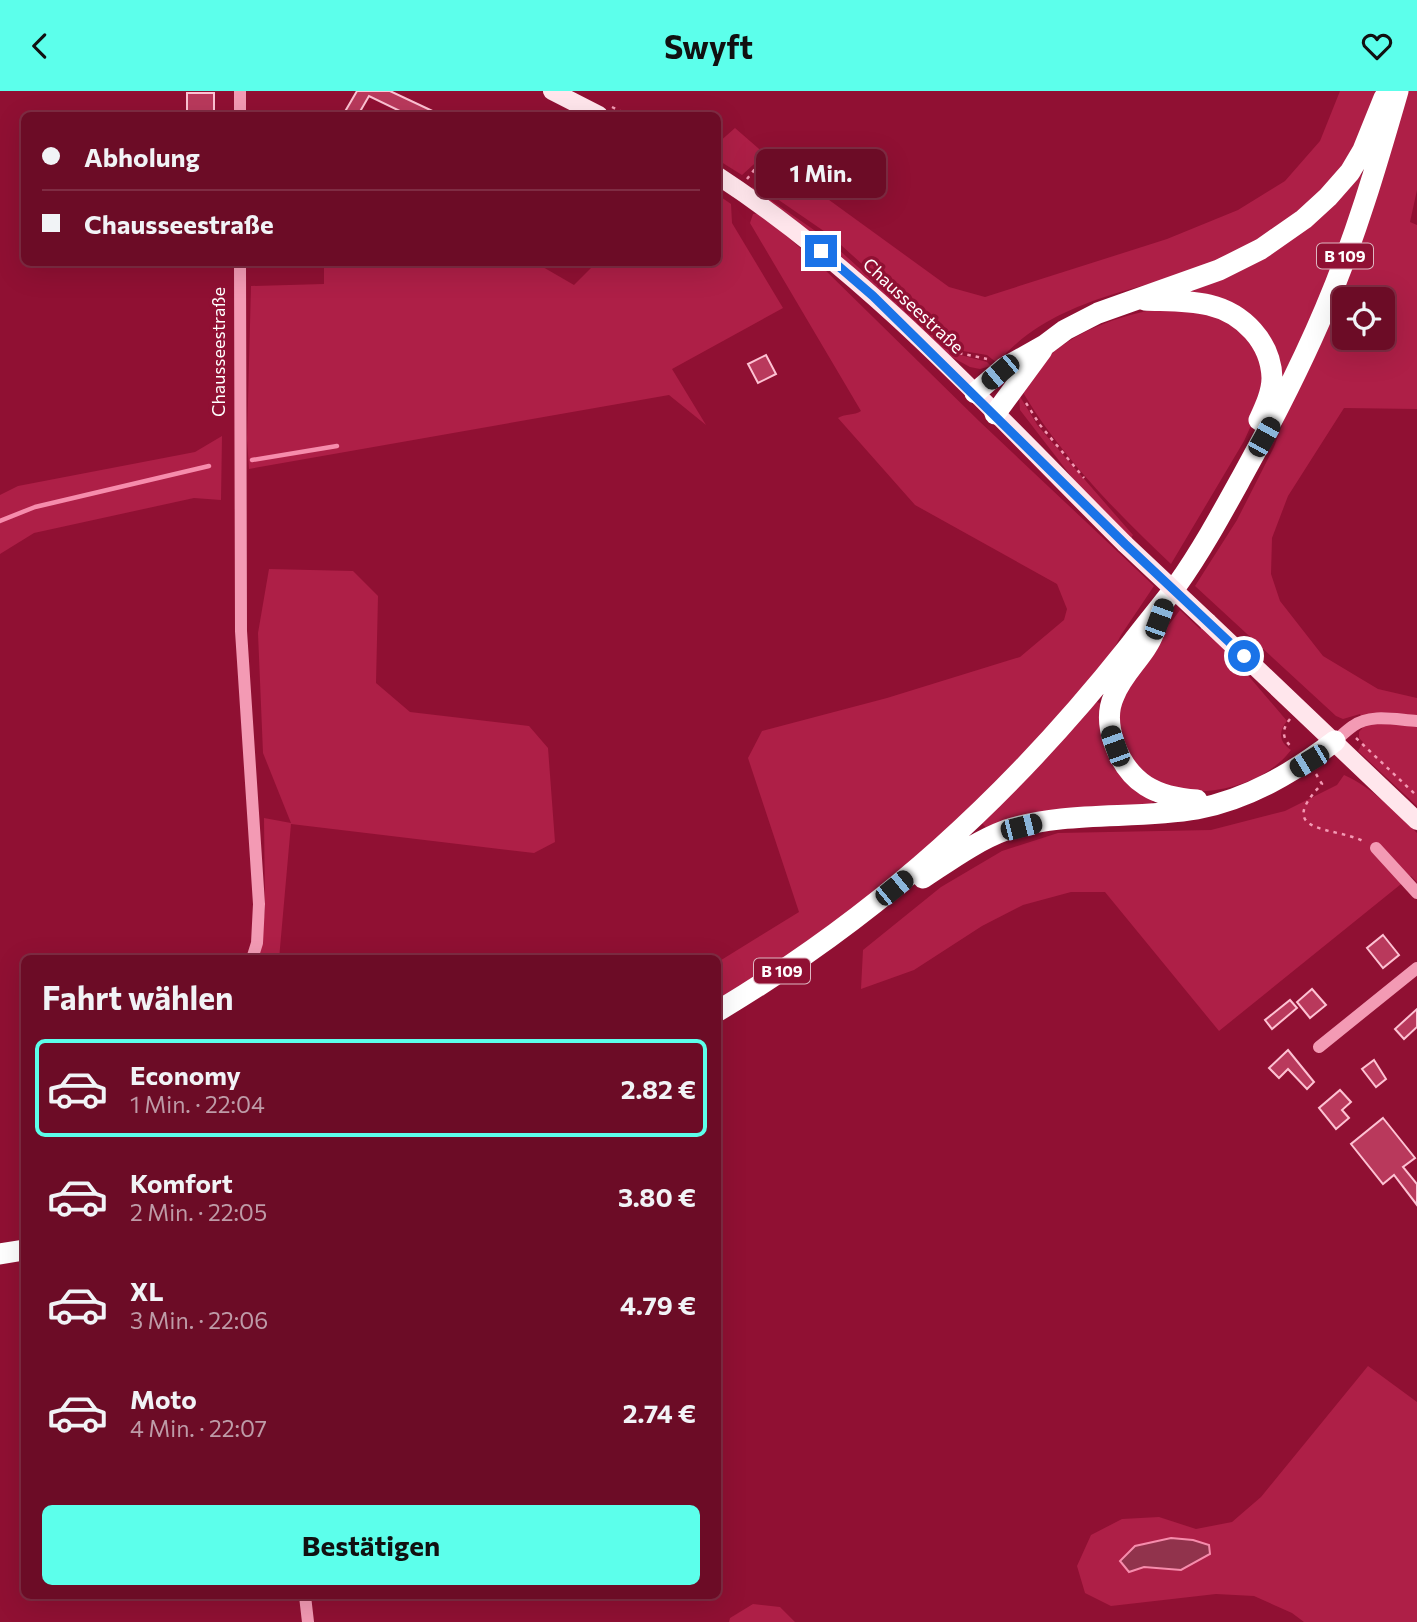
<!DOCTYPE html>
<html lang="de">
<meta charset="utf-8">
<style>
:root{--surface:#6c0c26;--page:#741a32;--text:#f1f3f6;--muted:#be9ba7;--line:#7f2c43;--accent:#5cffeb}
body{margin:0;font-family:Commissioner,sans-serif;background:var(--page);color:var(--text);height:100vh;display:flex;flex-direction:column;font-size:26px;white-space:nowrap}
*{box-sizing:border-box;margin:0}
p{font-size:23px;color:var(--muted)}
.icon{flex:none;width:38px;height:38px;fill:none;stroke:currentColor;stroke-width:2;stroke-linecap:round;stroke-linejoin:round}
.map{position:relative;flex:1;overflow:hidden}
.drawer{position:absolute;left:21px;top:864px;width:700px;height:644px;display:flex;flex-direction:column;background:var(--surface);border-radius:10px;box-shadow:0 7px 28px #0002,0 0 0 2px var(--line)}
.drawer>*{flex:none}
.guide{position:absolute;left:21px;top:21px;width:700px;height:154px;border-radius:10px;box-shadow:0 7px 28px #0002,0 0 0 2px var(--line);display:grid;align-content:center;height:154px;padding:0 21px;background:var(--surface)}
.buttons{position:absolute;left:1332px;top:196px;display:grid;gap:14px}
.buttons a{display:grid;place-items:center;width:63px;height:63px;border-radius:10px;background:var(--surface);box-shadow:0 7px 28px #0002,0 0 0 2px var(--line);font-size:35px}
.end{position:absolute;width:32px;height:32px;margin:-16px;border:9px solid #1a73e8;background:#fff;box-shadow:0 0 0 4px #fff}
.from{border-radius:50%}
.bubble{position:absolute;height:49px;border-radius:10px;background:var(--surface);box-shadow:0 7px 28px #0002,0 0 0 2px var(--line);font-size:23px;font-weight:700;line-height:49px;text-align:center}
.car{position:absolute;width:21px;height:42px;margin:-21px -10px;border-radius:9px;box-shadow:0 0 5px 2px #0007;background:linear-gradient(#222 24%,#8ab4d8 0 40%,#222 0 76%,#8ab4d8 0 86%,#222 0)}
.guide b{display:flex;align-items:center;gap:24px;height:66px;font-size:26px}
.guide b+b{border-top:2px solid var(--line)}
.guide i{width:18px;height:18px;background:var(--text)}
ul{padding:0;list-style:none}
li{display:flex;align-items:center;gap:21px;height:98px;margin:0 14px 10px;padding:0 7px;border:4px solid transparent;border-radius:10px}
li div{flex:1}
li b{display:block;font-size:26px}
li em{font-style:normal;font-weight:700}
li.current{border-color:var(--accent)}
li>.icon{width:63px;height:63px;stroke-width:1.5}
h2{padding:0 21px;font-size:32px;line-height:84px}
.cta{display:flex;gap:14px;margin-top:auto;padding:14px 21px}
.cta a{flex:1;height:80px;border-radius:10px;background:var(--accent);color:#111;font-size:28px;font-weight:700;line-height:80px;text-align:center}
header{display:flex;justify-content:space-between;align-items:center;height:91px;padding:0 21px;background:var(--accent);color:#111;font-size:32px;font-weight:700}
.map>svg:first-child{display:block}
.green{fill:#ae1f47;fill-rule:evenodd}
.water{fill:#91334c;stroke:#f68cac;stroke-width:2}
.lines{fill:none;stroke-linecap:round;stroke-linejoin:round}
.stream{stroke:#f68cac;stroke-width:4.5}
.building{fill:#b9395c;stroke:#fdc2d3;stroke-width:2}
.path{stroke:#f39ab4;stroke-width:2.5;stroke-dasharray:3.5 5;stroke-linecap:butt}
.minor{stroke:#f39ab4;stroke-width:12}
.major{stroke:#ffe6ec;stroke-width:18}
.highway{stroke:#fff;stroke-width:21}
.major-bridge{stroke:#ffe6ec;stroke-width:18}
.route{stroke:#1a73e8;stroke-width:9}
.labels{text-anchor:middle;stroke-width:7;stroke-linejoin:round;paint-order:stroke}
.shield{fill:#901033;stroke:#deb7c2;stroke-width:2}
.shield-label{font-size:16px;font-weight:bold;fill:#fff}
.street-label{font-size:18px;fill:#fff;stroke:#901033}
</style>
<header><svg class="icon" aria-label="back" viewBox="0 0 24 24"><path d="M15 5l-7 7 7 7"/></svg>Swyft<svg class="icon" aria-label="heart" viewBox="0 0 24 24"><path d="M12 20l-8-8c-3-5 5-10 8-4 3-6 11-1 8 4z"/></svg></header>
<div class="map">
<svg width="1417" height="1531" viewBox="0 0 1417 1531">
<rect width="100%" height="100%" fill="#901033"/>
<path class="green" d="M 1340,0 L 1379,0 C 1371,19 1359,59 1348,74 C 1326,104 1293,125 1263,146 C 1253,153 1243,163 1232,167 C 1152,199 1057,202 997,272 L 987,264 L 957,259 L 831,145 L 754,92 L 758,81 L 774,69 L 949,196 L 985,206 L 1167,148 L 1238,119 L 1285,90 L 1320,50 Z
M 1406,0 L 1417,0 L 1417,99 L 1410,131 L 1417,134 L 1417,318 L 1344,317 L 1288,405 L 1272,447 L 1271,483 L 1280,510 L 1323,565 L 1378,598 L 1417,607 L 1417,715 L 1358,660 L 1363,651 L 1359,647 L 1359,641 L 1365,634 L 1360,623 L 1343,628 L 1336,625 L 1195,495 L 1237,429 L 1274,356 ZM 1344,208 L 1382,208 L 1382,247 L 1344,247 Z
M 735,37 L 765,63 L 742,84 L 718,69 L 718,52 Z
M 1356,82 L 1365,85 L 1343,151 L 1285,289 L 1282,285 L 1277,286 L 1269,251 L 1188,203 L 1187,197 Z
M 752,96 L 827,148 L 953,262 L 987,271 L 991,275 L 980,278 L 970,276 L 946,263 L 833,158 L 751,101 Z
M 718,104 L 731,113 L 732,132 L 783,217 L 672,278 L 706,334 L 669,304 L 249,378 L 247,348 L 251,195 L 324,193 L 324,172 L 536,172 L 574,194 L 596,172 L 718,172 Z
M 760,122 L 821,175 L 979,330 L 1154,495 L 1121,544 L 1108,569 L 995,696 L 867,810 L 718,911 L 718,871 L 799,821 L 748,667 L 762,640 L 887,607 L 1020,566 L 1064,529 L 1067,518 L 1057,493 L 915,414 L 838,327 C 846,322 854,325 861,320 L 750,132 L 753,123 Z
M 1163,217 L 1225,226 L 1255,250 L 1267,291 L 1259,317 L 1244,350 L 1171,473 C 1119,424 1057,361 1021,298 C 1028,290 1033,280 1041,272 C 1073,240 1120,224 1163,217 Z
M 1019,304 L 1038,335 L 1133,444 L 1131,447 L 1077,393 L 1020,319 Z
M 222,345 L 221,409 L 194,407 L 34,442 L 0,463 L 0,404 L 18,395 L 195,361 Z
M 269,478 L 353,480 L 378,505 L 376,592 L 410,621 L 529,635 L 548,657 L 555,751 L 534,762 L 291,733 L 279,868 L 258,868 L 265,819 L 264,727 L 291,732 L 263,662 L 258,542 Z
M 1180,519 L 1200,538 L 1205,534 L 1287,630 C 1278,641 1279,651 1291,659 C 1267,691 1220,703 1182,700 C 1176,699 1166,700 1161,697 C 1148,690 1132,669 1121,659 L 1118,607 L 1145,566 Z
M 1096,610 L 1105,616 L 1103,629 L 1154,707 L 1151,716 L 989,740 L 981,731 Z
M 1344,684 C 1373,697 1394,720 1417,742 L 1417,791 L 1411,785 L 1219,940 L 1105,801 L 1071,801 L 1023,814 L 982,835 L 914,879 L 861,898 L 863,859 L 941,796 L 1002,760 L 1058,742 L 1211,739 L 1285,720 L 1337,694 Z
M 1368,1275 L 1417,1311 L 1417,1531 L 1304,1531 L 1292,1522 L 1254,1505 L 1216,1503 L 1111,1515 L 1085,1502 L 1077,1475 L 1091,1444 L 1122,1428 L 1159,1426 L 1196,1438 L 1232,1431 L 1261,1406 ZM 1171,1447 L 1193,1449 L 1209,1455 L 1210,1463 L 1181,1479 L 1144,1476 Z
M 753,1513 L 780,1516 L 795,1531 L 729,1531 L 730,1527 Z"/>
<path class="water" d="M 1171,1447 L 1193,1449 L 1209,1454 L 1210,1463 L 1181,1479 L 1144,1476 L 1129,1481 L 1120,1470 L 1135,1455 Z"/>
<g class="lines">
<path class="stream" d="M 252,369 L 337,355
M 0,430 L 35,416 L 209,375"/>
</g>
<path class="building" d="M 357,0 L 390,0 L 441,24 L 408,24 L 369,5 L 358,24 L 343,24 Z
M 187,2 L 214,2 L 214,24 L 187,24 Z
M 766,264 L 776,283 L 758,292 L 748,273 Z
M 1383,844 L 1399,864 L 1383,877 L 1367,857 Z
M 1312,898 L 1326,914 L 1310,927 L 1297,911 Z
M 1290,909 L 1297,917 L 1272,938 L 1265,929 Z
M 1417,918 L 1417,936 L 1404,948 L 1395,938 Z
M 1288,959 L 1314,991 L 1307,998 L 1288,978 L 1279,987 L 1269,977 Z
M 1374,969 L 1386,988 L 1376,996 L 1362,978 Z
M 1340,999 L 1351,1011 L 1342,1019 L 1349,1027 L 1336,1038 L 1319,1017 Z
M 1383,1027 L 1415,1067 L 1403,1076 L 1417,1093 L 1417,1114 L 1394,1084 L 1383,1093 L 1351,1053 Z"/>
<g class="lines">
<path class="path" d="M 612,16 L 628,24
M 747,88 L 755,78 L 770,66
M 959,262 L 987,268
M 1026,312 L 1040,334 L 1084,387
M 1290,628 C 1281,639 1282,648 1293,657
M 1356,647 L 1417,705
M 1316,683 L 1322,693 C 1272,744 1336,735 1365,751"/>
<path class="minor" d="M 240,24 L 240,0
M 240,172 L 241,540 L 259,813 L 257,852 L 252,868
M 1335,650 C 1341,645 1347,639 1353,635 C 1371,622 1397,629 1417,630
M 1376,757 L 1417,802
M 1319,956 L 1417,877
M 305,1505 L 308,1531"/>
<path class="major" d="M 552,0 L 599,24
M 718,85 C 871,185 996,324 1125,453
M 1208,531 L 1417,730"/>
<path class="highway" d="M 1144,209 C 1166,210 1188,209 1209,214 C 1243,222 1271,251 1272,287 C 1272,301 1265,316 1259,329
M 975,302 L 1004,277 L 1045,254 L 1065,239 L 1098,222 L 1219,179 L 1261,158 L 1304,128 L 1328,106 L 1350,81 L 1363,59 L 1384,7
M 995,323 L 1042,259
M 1154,541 C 1146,564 1123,581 1114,605 C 1107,620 1109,637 1114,652 C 1129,693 1156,706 1197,709
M 923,787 C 949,770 976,750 1006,739 C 1068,719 1134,729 1197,718 C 1249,708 1294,681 1335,650
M 718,920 C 882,822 1011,704 1130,554 C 1145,534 1162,514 1177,494 C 1202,459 1223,420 1244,382 C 1273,329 1301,275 1325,218 C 1355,148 1377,73 1398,0
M 0,1163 L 24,1159"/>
<path class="major-bridge" d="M 1125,453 L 1208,531"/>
</g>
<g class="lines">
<path class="route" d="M 821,160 L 873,205 L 1125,453 L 1244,565"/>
</g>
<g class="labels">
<g class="shield">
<rect x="1317" y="152.5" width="56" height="25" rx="5"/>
<rect x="754" y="867.5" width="56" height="25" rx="5"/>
</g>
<g class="shield-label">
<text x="1345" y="171">B 109</text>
<text x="782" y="886">B 109</text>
</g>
<g class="street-label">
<text transform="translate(913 215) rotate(43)" y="6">Chausseestraße</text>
<text transform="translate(219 261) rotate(-90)" y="6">Chausseestraße</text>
</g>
</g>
</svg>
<div class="buttons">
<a><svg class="icon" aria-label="locate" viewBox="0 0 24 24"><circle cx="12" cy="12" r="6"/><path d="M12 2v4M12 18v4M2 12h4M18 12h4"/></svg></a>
</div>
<i class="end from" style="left:1244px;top:565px"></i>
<i class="end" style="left:821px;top:160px"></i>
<div class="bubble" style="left:756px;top:58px;width:130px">1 Min.</div>
<i class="car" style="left:1000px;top:281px;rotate:230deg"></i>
<i class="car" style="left:1264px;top:346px;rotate:29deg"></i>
<i class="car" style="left:1159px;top:528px;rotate:20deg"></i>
<i class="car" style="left:1115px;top:655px;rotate:340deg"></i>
<i class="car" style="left:1309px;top:670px;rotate:239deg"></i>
<i class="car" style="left:1021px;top:736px;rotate:76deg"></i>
<i class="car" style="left:894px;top:797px;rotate:51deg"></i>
<div class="guide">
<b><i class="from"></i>Abholung</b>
<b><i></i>Chausseestraße</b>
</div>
<section class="drawer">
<h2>Fahrt wählen</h2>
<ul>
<li class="current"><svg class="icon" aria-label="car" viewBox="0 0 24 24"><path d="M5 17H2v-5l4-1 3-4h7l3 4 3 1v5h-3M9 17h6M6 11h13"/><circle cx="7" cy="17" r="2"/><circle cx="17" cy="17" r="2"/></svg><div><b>Economy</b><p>1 Min. · 22:04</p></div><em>2.82 €</em></li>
<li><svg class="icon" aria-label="car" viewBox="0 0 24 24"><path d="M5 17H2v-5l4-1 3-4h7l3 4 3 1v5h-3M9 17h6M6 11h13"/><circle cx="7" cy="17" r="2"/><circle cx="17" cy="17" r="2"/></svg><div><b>Komfort</b><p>2 Min. · 22:05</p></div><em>3.80 €</em></li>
<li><svg class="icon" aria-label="car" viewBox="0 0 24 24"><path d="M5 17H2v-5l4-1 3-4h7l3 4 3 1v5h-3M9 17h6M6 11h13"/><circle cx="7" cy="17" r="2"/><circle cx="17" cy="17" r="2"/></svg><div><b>XL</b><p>3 Min. · 22:06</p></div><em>4.79 €</em></li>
<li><svg class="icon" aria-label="car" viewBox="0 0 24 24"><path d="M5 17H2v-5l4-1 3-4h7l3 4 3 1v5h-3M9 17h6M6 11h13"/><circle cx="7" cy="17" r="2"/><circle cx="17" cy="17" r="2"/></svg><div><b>Moto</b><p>4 Min. · 22:07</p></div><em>2.74 €</em></li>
</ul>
<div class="cta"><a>Bestätigen</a></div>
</section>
</div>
